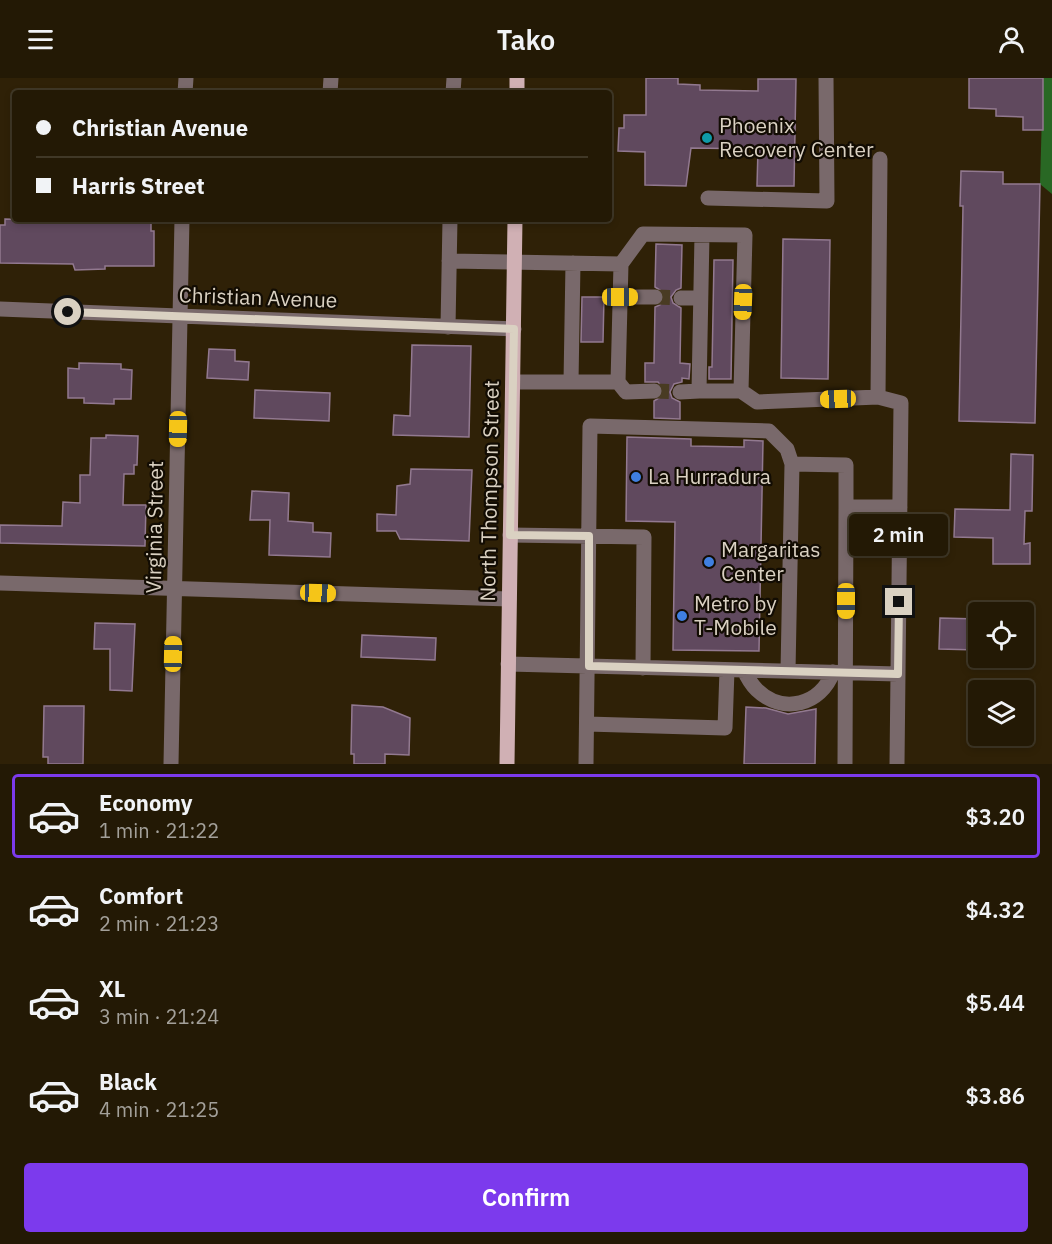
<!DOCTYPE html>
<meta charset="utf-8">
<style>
:root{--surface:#231905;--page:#2b220f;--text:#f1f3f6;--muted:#a3a09a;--line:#403827;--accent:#7c3aed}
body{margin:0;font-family:"IBM Plex Sans",sans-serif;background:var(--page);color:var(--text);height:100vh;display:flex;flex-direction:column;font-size:22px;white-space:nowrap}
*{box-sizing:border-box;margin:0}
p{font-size:20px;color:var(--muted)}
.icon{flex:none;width:33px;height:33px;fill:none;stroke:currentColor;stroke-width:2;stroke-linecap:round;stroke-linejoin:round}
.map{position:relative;height:686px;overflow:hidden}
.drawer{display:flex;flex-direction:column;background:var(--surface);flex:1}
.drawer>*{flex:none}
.banner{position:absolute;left:12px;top:12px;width:600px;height:132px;border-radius:6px;box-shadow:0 3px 9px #0003,0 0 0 2px var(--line);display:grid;align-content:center;height:132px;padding:0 24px;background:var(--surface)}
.controls{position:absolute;left:968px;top:524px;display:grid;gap:12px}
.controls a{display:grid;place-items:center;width:66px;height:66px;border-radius:6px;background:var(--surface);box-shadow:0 3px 9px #0003,0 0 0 2px var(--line);font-size:30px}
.end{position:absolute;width:27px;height:27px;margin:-14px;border:8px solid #dad1c2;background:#111;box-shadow:0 0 0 3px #111}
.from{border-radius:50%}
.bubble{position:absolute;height:42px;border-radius:6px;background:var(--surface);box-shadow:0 3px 9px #0003,0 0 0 2px var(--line);font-size:20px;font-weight:600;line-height:42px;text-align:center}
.car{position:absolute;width:18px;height:36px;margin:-18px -9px;border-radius:8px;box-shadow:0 0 4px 2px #0007;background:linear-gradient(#f5c518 24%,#345 0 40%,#f5c518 0 76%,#345 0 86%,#f5c518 0)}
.banner b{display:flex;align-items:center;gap:21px;height:57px;font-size:22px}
.banner b+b{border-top:2px solid var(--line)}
.banner i{width:15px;height:15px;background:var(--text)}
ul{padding:10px 0 0;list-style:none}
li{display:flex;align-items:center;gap:18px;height:84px;margin:0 12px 9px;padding:0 12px;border:3px solid transparent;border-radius:6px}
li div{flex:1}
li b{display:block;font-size:22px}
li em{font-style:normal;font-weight:600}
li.active{border-color:var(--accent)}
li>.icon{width:54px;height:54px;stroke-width:1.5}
.cta{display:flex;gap:12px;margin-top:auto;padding:12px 24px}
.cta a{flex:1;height:69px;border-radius:6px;background:var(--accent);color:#fff;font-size:24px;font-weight:600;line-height:69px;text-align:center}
header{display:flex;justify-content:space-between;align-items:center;height:78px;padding:0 24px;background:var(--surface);font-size:27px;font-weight:600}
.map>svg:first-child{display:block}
.forest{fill:#296824}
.building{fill:#60495e;stroke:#927990;stroke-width:1.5}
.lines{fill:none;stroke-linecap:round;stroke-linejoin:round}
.minor-tunnel{stroke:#493b23;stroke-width:15;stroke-dasharray:15 8;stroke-linecap:butt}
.minor{stroke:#79696b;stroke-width:15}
.major{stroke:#d0b0b4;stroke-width:15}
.route{stroke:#dad1c2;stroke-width:8}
.culture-dot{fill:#0f9aa8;stroke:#120c03;stroke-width:2}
.shop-dot{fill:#3f7fe0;stroke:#120c03;stroke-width:2}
.labels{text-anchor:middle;stroke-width:4.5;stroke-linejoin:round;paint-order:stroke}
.poi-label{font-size:21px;fill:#dad1c2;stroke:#120c03;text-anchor:start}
.street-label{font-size:21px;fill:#dad1c2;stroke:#120c03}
</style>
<header><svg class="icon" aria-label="menu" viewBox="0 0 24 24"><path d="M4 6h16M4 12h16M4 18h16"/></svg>Tako<svg class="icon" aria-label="person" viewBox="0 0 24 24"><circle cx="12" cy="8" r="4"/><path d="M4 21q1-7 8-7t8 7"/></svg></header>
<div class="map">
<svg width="1052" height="686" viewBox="0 0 1052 686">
<rect width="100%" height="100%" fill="#2f2107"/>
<path class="forest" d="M 1043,0 L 1052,0 L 1052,116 L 1040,106 Z"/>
<path class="building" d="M 646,0 L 678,0 L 678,6 L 700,7 L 700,12 L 758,13 L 758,1 L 796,1 L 794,108 L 757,108 L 758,71 L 691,70 L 686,108 L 645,107 L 645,74 L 618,73 L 619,50 L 624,50 L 624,37 L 646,37 Z
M 969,0 L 1043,0 L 1043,52 L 1023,52 L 1023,39 L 996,38 L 996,31 L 969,30 Z
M 961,93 L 1003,94 L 1003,106 L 1040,106 L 1035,345 L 959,343 L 963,128 L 960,128 Z
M 5,141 L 102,144 L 151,141 L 151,153 L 154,153 L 154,188 L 105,188 L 105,191 L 75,192 L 73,186 L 0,185 L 0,147 L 5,147 Z
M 783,161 L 830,162 L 828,301 L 781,300 Z
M 656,166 L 682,167 L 681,210 L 676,212 L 671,219 L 673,225 L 681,230 L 680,285 L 690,286 L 689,301 L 682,300 L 682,304 L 674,306 L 670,314 L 672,320 L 680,324 L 680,341 L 654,340 L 654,323 L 662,318 L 664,312 L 658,304 L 645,304 L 645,285 L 654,285 L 655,229 L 660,227 L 665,220 L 663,214 L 655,209 Z
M 714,182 L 733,182 L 731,301 L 709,301 L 709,289 L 712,289 Z
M 582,219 L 604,219 L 603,264 L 581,264 Z
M 412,267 L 471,268 L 469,359 L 393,357 L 394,337 L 410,338 Z
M 209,271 L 235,272 L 235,283 L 249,284 L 248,302 L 207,300 Z
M 79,285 L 121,286 L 121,291 L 132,292 L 131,321 L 114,321 L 114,326 L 84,325 L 84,320 L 68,320 L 68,290 L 79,291 Z
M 255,312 L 330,315 L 329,343 L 254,340 Z
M 106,357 L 138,358 L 137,387 L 134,387 L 134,396 L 124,396 L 123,427 L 146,427 L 145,468 L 0,465 L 0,447 L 62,448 L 63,424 L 80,425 L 80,397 L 90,397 L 91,360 L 106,360 Z
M 627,359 L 691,361 L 691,368 L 744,369 L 744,362 L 763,363 L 759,573 L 673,572 L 675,444 L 626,443 Z
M 1011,376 L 1033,377 L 1032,433 L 1025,433 L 1024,466 L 1030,465 L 1030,486 L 993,486 L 993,460 L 954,459 L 955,431 L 1010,432 Z
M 411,391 L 472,392 L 469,463 L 400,461 L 396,453 L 377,453 L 377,436 L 396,437 L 397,408 L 410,406 Z
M 252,413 L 289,415 L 288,443 L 313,445 L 313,454 L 331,455 L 330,479 L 269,477 L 270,442 L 250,442 Z
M 940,540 L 978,541 L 978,572 L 939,571 Z
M 95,545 L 135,546 L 132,613 L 110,612 L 110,571 L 94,571 Z
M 362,557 L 436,560 L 435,582 L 361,579 Z
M 352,627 L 383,629 L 410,640 L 409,677 L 385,676 L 385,686 L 354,686 L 354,676 L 351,676 Z
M 44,628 L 84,628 L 83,686 L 48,686 L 48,679 L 43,679 Z
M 746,629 L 766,630 L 788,636 L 816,631 L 815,686 L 744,686 Z"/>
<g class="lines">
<path class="minor-tunnel" d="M 655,219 L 681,220
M 654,313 L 680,314"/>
<path class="minor" d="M 185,15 L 186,0
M 330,15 L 331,0
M 453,15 L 454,0
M 708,120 L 827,123 L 826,0
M 449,183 L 621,186 L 618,304 L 513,304
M 621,186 L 643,156 L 745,157 L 741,313 L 699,313 L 702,157
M 620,219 L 655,219
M 681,220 L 700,220
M 0,231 L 514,251
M 448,249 L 450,141
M 571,304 L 573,185
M 618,304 L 626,314 L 654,313
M 741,313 L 757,324 L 878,319 L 901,325 L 897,686
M 680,314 L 699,313
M 878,319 L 880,81
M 792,386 L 846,387 L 846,429
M 510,457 L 644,459 L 643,590
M 0,505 L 509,521
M 508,586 L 898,596
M 744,592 C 747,599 751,606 757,612 C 783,637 821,627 833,594
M 587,646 L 725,650 L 727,592
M 171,686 L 182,141
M 586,686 L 590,348 L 769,353 L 787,371 L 792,386 L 788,593
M 845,686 L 846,429 L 900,429"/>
<path class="major" d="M 517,15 L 517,0
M 507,686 L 515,141"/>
</g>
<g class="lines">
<path class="route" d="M 68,234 L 514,251 L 510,457 L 589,458 L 589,588 L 898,596 L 899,524"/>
</g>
<circle class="culture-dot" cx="707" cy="60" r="6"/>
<g class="shop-dot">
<circle cx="636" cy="399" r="6"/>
<circle cx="709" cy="484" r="6"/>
<circle cx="682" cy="538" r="6"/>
</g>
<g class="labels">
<g class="poi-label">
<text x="719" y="55">Phoenix<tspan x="719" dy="24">Recovery Center</tspan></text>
<text x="648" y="406">La Hurradura</text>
<text x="721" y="479">Margaritas<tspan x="721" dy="24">Center</tspan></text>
<text x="694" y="533">Metro by<tspan x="694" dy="24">T-Mobile</tspan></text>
</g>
<g class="street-label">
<text transform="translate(258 220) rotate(2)" y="7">Christian Avenue</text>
<text transform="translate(490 413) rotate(-89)" y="7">North Thompson Street</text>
<text transform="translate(155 449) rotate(-89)" y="7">Virginia Street</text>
</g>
</g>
</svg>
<div class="controls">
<a><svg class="icon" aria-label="locate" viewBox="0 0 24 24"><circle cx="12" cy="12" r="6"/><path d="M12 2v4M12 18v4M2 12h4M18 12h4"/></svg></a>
<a><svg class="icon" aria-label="layers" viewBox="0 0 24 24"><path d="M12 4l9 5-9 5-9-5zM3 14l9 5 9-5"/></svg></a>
</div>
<i class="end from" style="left:68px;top:234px"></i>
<i class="end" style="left:899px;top:524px"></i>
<div class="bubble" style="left:849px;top:436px;width:99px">2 min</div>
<i class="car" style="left:620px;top:219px;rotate:90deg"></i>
<i class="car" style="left:743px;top:224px;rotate:182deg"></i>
<i class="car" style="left:838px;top:321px;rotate:268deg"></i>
<i class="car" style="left:178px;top:351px;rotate:181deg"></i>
<i class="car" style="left:318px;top:515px;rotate:92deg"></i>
<i class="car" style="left:846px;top:523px;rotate:180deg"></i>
<i class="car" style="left:173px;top:576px;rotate:1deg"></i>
<div class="banner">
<b><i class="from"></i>Christian Avenue</b>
<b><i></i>Harris Street</b>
</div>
</div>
<section class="drawer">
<ul>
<li class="active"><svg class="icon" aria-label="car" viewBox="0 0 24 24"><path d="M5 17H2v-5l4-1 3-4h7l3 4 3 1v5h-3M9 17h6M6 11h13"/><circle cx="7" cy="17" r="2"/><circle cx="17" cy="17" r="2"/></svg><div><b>Economy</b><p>1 min · 21:22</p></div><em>$3.20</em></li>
<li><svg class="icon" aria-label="car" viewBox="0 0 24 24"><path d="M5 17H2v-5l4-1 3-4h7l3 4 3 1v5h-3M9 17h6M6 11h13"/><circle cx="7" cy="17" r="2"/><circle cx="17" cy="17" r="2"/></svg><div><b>Comfort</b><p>2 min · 21:23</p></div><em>$4.32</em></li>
<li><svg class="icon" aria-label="car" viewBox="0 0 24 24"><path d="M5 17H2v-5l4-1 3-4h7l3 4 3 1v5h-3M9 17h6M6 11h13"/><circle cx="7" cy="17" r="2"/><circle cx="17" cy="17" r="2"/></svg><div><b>XL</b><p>3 min · 21:24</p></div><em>$5.44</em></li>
<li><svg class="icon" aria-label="car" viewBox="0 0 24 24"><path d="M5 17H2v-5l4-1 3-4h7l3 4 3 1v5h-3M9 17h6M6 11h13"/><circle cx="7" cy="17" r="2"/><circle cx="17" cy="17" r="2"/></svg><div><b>Black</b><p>4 min · 21:25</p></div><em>$3.86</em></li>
</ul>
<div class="cta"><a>Confirm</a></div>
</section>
